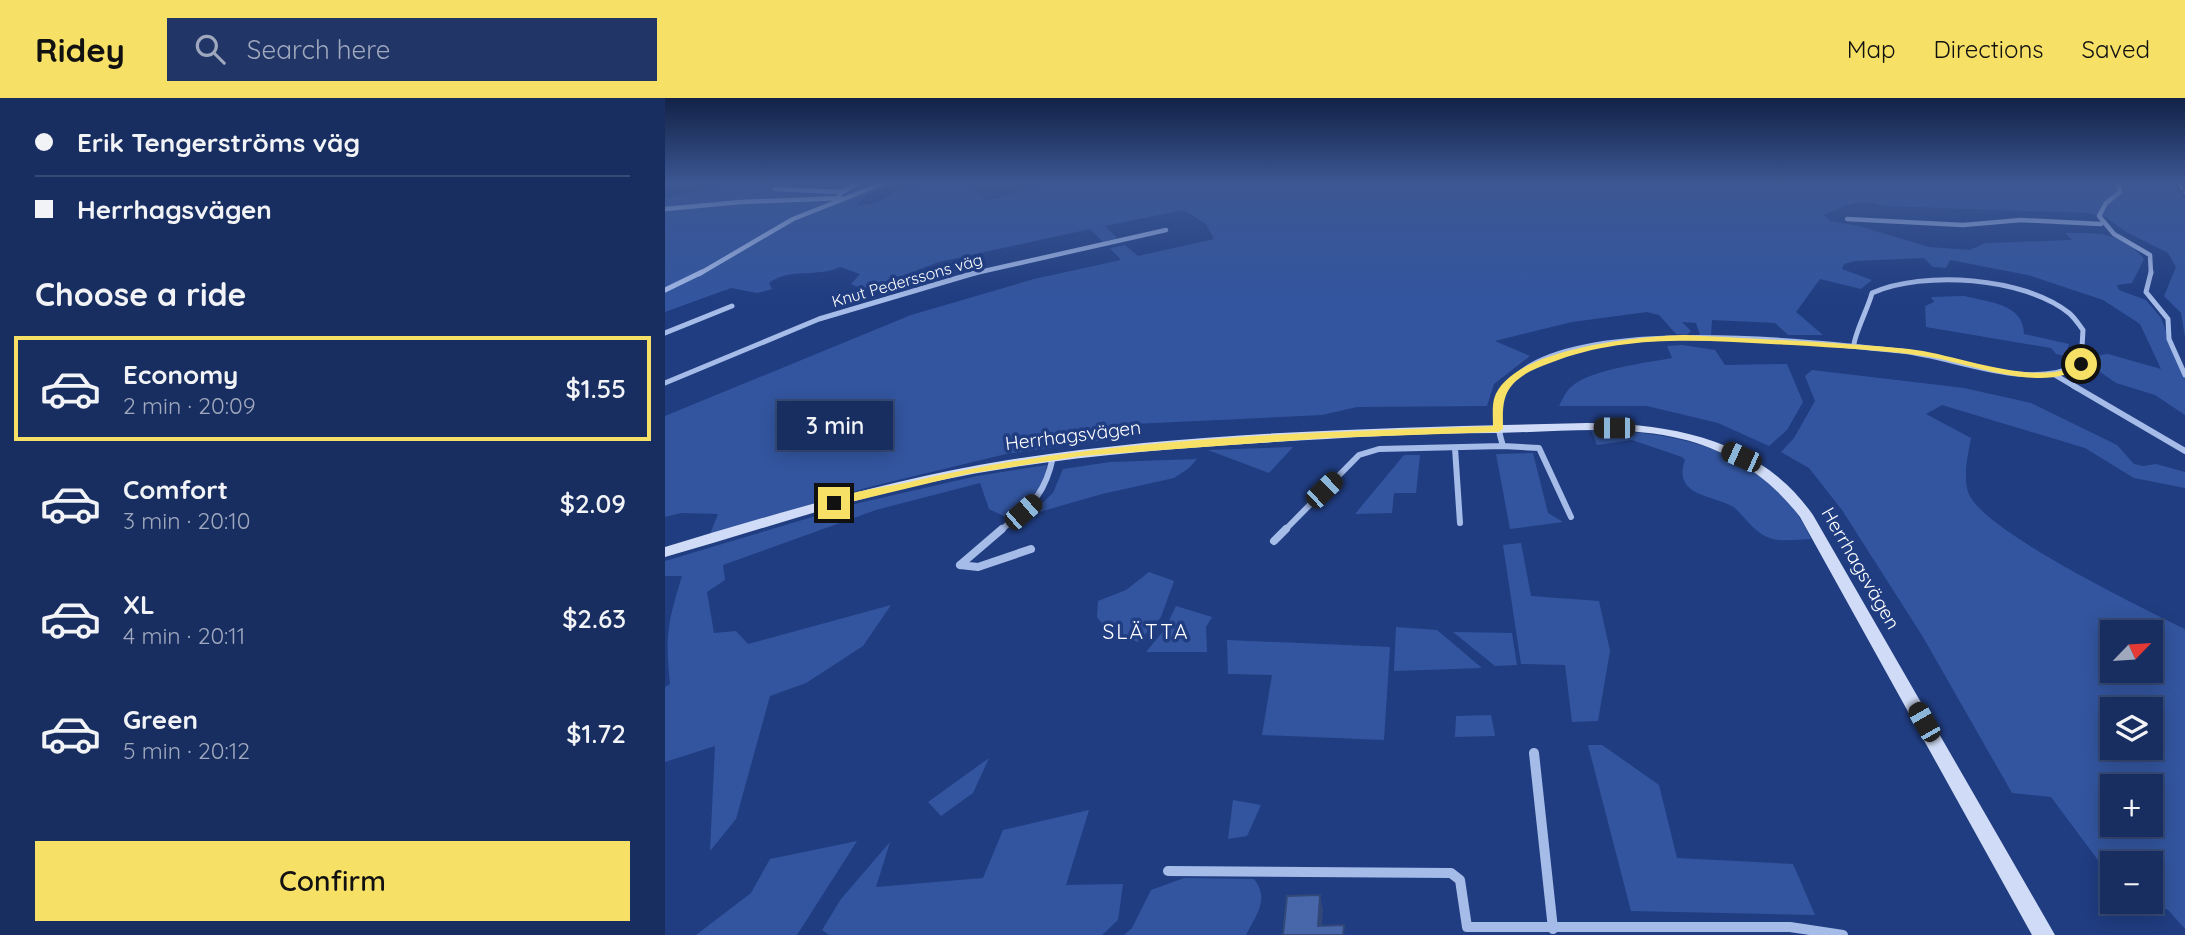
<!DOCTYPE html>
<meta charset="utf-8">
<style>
:root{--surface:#182e61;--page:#213667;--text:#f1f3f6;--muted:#9fa8bd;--line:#364a76;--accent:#f6e066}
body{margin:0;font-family:Quicksand,sans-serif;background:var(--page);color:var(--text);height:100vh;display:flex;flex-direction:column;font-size:26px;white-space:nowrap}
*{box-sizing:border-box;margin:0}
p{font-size:23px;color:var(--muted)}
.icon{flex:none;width:38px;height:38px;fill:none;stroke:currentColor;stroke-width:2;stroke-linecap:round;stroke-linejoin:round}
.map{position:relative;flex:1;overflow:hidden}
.sheet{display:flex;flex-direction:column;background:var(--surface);width:665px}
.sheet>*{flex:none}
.guide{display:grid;align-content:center;height:154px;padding:0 35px;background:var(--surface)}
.needle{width:46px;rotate:65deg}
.controls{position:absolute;left:1435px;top:522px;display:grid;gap:14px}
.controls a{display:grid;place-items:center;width:63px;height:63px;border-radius:0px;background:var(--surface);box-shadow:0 4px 18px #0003,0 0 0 2px var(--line);font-size:35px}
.end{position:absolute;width:32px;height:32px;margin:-16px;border:9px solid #f6e066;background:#111;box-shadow:0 0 0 4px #111}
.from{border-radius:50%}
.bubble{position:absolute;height:49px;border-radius:0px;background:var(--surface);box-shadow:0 4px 18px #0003,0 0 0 2px var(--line);font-size:23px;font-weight:600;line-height:49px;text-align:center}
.car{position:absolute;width:21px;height:42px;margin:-21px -10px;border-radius:9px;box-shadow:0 0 5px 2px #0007;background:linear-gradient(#222 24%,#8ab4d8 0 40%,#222 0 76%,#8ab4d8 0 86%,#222 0)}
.guide b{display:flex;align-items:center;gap:24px;height:66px;font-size:26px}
.guide b+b{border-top:2px solid var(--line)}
.guide i{width:18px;height:18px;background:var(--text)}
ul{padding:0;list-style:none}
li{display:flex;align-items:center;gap:21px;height:105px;margin:0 14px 10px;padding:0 21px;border:4px solid transparent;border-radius:0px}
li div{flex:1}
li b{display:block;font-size:26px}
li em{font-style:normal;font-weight:600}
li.active{border-color:var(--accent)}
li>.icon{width:63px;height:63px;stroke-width:1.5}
h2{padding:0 35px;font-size:32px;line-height:84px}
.cta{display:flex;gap:14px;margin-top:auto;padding:14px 35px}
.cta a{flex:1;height:80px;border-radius:0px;background:var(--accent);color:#111;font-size:28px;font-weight:600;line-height:80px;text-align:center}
header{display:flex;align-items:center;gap:42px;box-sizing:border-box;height:98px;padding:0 35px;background:var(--accent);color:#111}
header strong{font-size:33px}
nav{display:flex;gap:38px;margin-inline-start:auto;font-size:24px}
.search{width:490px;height:63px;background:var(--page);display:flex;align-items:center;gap:18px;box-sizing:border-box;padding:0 24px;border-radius:0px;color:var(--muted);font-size:26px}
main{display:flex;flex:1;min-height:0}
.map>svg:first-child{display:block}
.green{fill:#33559f;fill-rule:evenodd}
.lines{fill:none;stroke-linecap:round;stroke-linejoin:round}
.street-far4{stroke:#a5bbe8;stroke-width:4.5}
.street-far3{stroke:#a5bbe8;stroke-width:5}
.street-far2{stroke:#a5bbe8;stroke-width:6}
.street-far1{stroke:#a5bbe8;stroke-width:8}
.street{stroke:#a5bbe8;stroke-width:10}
.secondary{fill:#d0dcf7;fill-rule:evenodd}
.rail{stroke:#fff;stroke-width:2;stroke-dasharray:7 2.5;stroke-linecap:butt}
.shaded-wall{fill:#324878}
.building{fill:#4867ab;stroke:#324878;stroke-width:2}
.route{fill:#f6e066}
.labels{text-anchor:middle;stroke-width:7;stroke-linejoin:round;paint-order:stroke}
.far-street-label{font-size:16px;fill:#fff;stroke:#203d81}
.street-label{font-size:19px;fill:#fff;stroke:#203d81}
.neighbourhood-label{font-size:21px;letter-spacing:2px;fill:#fff;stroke:#203d81}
</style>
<header>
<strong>Ridey</strong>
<div class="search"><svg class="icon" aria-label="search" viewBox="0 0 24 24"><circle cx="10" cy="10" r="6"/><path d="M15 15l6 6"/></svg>Search here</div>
<nav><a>Map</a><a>Directions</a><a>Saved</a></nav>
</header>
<main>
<section class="sheet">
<div class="guide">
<b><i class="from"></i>Erik Tengerströms väg</b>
<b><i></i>Herrhagsvägen</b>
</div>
<h2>Choose a ride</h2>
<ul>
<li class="active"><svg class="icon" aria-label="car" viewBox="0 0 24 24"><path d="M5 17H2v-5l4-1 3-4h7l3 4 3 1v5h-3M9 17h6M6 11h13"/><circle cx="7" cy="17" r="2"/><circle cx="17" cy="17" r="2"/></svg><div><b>Economy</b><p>2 min · 20:09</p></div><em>$1.55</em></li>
<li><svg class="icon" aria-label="car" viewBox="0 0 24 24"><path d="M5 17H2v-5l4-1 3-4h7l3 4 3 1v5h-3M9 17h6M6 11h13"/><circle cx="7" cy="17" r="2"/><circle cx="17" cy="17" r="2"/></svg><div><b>Comfort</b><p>3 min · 20:10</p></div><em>$2.09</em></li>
<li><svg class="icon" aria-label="car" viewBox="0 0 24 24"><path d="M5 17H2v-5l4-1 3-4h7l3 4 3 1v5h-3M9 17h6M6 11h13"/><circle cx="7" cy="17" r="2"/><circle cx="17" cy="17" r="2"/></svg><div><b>XL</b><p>4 min · 20:11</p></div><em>$2.63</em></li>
<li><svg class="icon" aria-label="car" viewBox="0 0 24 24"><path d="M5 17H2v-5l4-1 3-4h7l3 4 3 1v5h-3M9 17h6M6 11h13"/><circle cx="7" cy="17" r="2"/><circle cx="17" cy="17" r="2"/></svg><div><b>Green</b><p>5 min · 20:12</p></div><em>$1.72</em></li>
</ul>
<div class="cta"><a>Confirm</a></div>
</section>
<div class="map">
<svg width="1520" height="837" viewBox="0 0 1520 837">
<rect width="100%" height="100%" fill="#203d81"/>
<path class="green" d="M 57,85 L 237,85 L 202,97 L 191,108 C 219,106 214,101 236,91 C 258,81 290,85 314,85 L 309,87 L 321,103 L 379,85 L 1509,85 L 1520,102 L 1520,239 L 1516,215 L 1499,198 L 1511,169 L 1503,155 L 1461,134 L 1441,119 L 1423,115 L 1218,108 C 1197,98 1178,109 1158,117 L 1165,123 L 1194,128 L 1264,149 L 1305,152 L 1320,145 L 1407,142 L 1400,135 C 1432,135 1456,133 1479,161 L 1467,185 L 1452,187 L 1454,192 L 1481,202 L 1496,220 L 1520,281 L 1520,317 L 1490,297 L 1451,285 L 1425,267 L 1429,258 L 1443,256 L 1496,271 L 1475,226 L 1438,202 L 1363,177 L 1285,162 L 1281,170 L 1268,169 L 1259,160 L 1190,163 L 1179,166 L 1177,171 L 1207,182 L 1196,191 L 1155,181 L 1131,214 L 1158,237 L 1123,237 L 1110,225 L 1047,222 L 1046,238 L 1035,237 L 1031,225 L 1017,224 L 1026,233 L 1022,237 L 1011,236 L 994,217 L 982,214 L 907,224 L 830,243 L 865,258 L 829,286 L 822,308 L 692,309 L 657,317 L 468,326 L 455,340 L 341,356 L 208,388 L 45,436 L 53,416 L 16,415 L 0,419 L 0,318 L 246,217 L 369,181 L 456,162 L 445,150 L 460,147 L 473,158 L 549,141 L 541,126 L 519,112 L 440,128 L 452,140 L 438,144 L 425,131 L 274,164 L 215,186 L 202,193 L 186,186 L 195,176 L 175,169 C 152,180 125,169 104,185 L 107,191 L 92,195 L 66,190 L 0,214 L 0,100 Z
M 1299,198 C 1324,204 1359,206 1359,236 L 1404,246 L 1400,258 L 1391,256 L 1386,250 L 1261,229 L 1260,208 L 1269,204 L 1266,199 Z
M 1017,247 L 1050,252 L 1060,267 L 1122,266 L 1138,304 L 1122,332 L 1104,348 L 1053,325 L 982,308 L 894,308 C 897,302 901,293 906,289 C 926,271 981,265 1007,260 L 1002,248 Z
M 1147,272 L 1299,290 L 1366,305 L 1452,347 L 1469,366 L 1478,368 L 1491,366 L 1520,374 L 1520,390 L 1469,380 L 1420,350 L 1277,307 L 1261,316 L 1306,340 C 1303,357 1298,376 1303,394 C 1315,432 1480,511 1520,531 L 1520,831 L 1503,812 L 1482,803 L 1486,803 L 1486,765 L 1447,765 L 1447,781 L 1386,699 L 1347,695 L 1258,539 L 1177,412 L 1144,370 L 1116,354 L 1129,340 L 1150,303 L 1140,278 ZM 1447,534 L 1486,534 L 1486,572 L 1447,572 ZM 1447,611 L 1486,611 L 1486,649 L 1447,649 ZM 1447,688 L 1486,688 L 1486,726 L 1447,726 Z
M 926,332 C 1015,333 1106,353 1146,441 C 1135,441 1119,444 1108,441 C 1092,437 1082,422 1071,411 C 1055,397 1006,401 1020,362 L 1017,359 L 967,342 L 932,347 Z
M 628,349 L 604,375 L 543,352 Z
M 868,355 L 883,415 L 898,424 L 845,431 L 831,356 Z
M 739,357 L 755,357 L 751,395 L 729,395 L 727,415 L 690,416 Z
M 532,361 L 524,370 L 509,380 L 437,396 L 364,417 L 388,395 L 398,371 L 445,364 Z
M 382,367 C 375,396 367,403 343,420 L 324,411 L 315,385 L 211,412 L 58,467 L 60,482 L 42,494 L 49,535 L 71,533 L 83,546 L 226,507 L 198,548 L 141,585 L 105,598 L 71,721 L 45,753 L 50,648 L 0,664 L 0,589 L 5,586 C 0,537 3,524 17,478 L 0,478 L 0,463 L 194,405 L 312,378 Z
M 856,445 L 866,498 L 934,503 L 945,553 L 933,623 L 907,624 L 900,567 L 856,566 L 838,447 Z
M 484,474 L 509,483 L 496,519 L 473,544 L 442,532 L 432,519 L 433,503 L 461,492 Z
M 511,508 L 547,519 L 541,529 L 542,554 L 481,554 L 500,531 Z
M 731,529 L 772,532 L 817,570 L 729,573 Z
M 788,534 L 847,535 L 852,567 L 830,568 Z
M 562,542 L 725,549 L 719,642 L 597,637 L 607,577 L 563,576 Z
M 826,617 L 830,638 L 790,639 L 791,618 Z
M 923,647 L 937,647 L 994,687 L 1012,760 L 1128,766 L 1150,817 L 966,813 Z
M 324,660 L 308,695 L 276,718 L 263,704 Z
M 568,702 L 596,707 L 582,738 L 563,741 Z
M 424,712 L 401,787 L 458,786 L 453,822 L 437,837 L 164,837 L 157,832 L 176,801 L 225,744 L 211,789 L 318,780 L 338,732 Z
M 192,743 L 132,837 L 31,837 L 86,795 L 105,761 Z
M 519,780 L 589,781 C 605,802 591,817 581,837 L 459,837 L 467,830 L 486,792 Z"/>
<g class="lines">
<path class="street-far4" d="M 1453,85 L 1455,94 L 1441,105 L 1434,118 L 1449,136 L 1485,157 L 1486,176
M 110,91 L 177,94
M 174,96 L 192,85
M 0,111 L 76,104 L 176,100
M 1182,121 L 1298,127 L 1356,122 L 1436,126
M 34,176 L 128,121 L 219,85
M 306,176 L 501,132"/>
<path class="street-far3" d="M 1486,174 L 1481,194 L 1503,221 L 1504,241 L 1520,277
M 0,192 L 37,174
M 0,235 L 67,208
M 1390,277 L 1412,290
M 0,285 L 154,221 L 313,174
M 841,290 C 890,213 1155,245 1236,253 C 1293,259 1361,294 1416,266 L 1418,232 C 1414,227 1410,220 1404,215 C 1359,179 1258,172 1207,195 C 1204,208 1188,239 1189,248"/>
<path class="street-far2" d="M 1409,288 L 1520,353
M 838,348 C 831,325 829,309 842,288
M 790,350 L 795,425
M 335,433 C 365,407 379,400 388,359
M 619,433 L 694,357 L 714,351 L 838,348 L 874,350 L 906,419"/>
<path class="street-far1" d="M 609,443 L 621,431
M 295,467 L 337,431
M 295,467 L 313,469 L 366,451"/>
<path class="street" d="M 869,655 L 888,831
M 503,773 L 786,775 L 795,782 L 802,829 L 1125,829 L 1178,837"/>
<path class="secondary" d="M 922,325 C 1007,325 1096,342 1148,417 L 1390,837 L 1367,837 L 1135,419 C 1103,377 1059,349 1008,339 C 950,327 890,334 831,335 C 752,335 674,340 595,345 C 485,352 375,361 267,384 C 177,403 89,434 0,459 L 0,449 C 113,415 226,381 343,362 C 534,332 729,330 922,325 Z"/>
<path class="rail" d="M 1514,85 L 1520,95"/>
</g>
<path class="shaded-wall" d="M 655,797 L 658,812 L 656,837 L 653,828 Z"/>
<path class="building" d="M 655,797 L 653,828 L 679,827 L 678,837 L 618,837 L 622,798 Z"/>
<linearGradient id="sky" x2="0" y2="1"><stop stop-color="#122247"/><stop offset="0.42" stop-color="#3c5792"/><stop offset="1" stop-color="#3c5792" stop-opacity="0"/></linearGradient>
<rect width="1520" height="202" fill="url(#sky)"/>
<path class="route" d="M 1020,237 C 1095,241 1169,244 1244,251 C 1290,256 1358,285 1402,271 C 1406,269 1411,265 1416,264 L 1420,266 C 1384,298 1307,266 1265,259 C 1220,252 1173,250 1127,247 C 1046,243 962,234 885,265 C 872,270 858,275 848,286 C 836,299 838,315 838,331 L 833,334 L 662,340 L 416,358 L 302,376 L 169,408 L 163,405 C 177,394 221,389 240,385 C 432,339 631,335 828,328 C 828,320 827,309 829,301 C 844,250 976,238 1020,237 Z"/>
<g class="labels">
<g class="far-street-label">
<text transform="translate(242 182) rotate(-16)" y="6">Knut Pederssons väg</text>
</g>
<g class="street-label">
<text transform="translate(408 337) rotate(-7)" y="7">Herrhagsvägen</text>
<text transform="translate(1196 470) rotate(60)" y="7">Herrhagsvägen</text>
</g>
<g class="neighbourhood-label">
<text x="481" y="541">SLÄTTA</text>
</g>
</g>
</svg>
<div class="controls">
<a><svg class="needle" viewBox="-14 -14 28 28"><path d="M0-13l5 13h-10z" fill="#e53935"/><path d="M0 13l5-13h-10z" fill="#9fa8bd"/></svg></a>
<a><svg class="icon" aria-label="layers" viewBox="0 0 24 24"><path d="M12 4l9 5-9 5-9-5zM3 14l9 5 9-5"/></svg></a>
<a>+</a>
<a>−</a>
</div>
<i class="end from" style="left:1416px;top:266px"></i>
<i class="end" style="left:169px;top:405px"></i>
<div class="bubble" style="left:112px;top:303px;width:116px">3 min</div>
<i class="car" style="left:949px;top:330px;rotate:270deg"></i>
<i class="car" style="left:1076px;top:359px;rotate:294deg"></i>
<i class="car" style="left:659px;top:392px;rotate:46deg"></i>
<i class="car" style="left:358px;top:414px;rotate:49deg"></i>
<i class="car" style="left:1259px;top:624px;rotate:330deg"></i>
</div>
</main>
